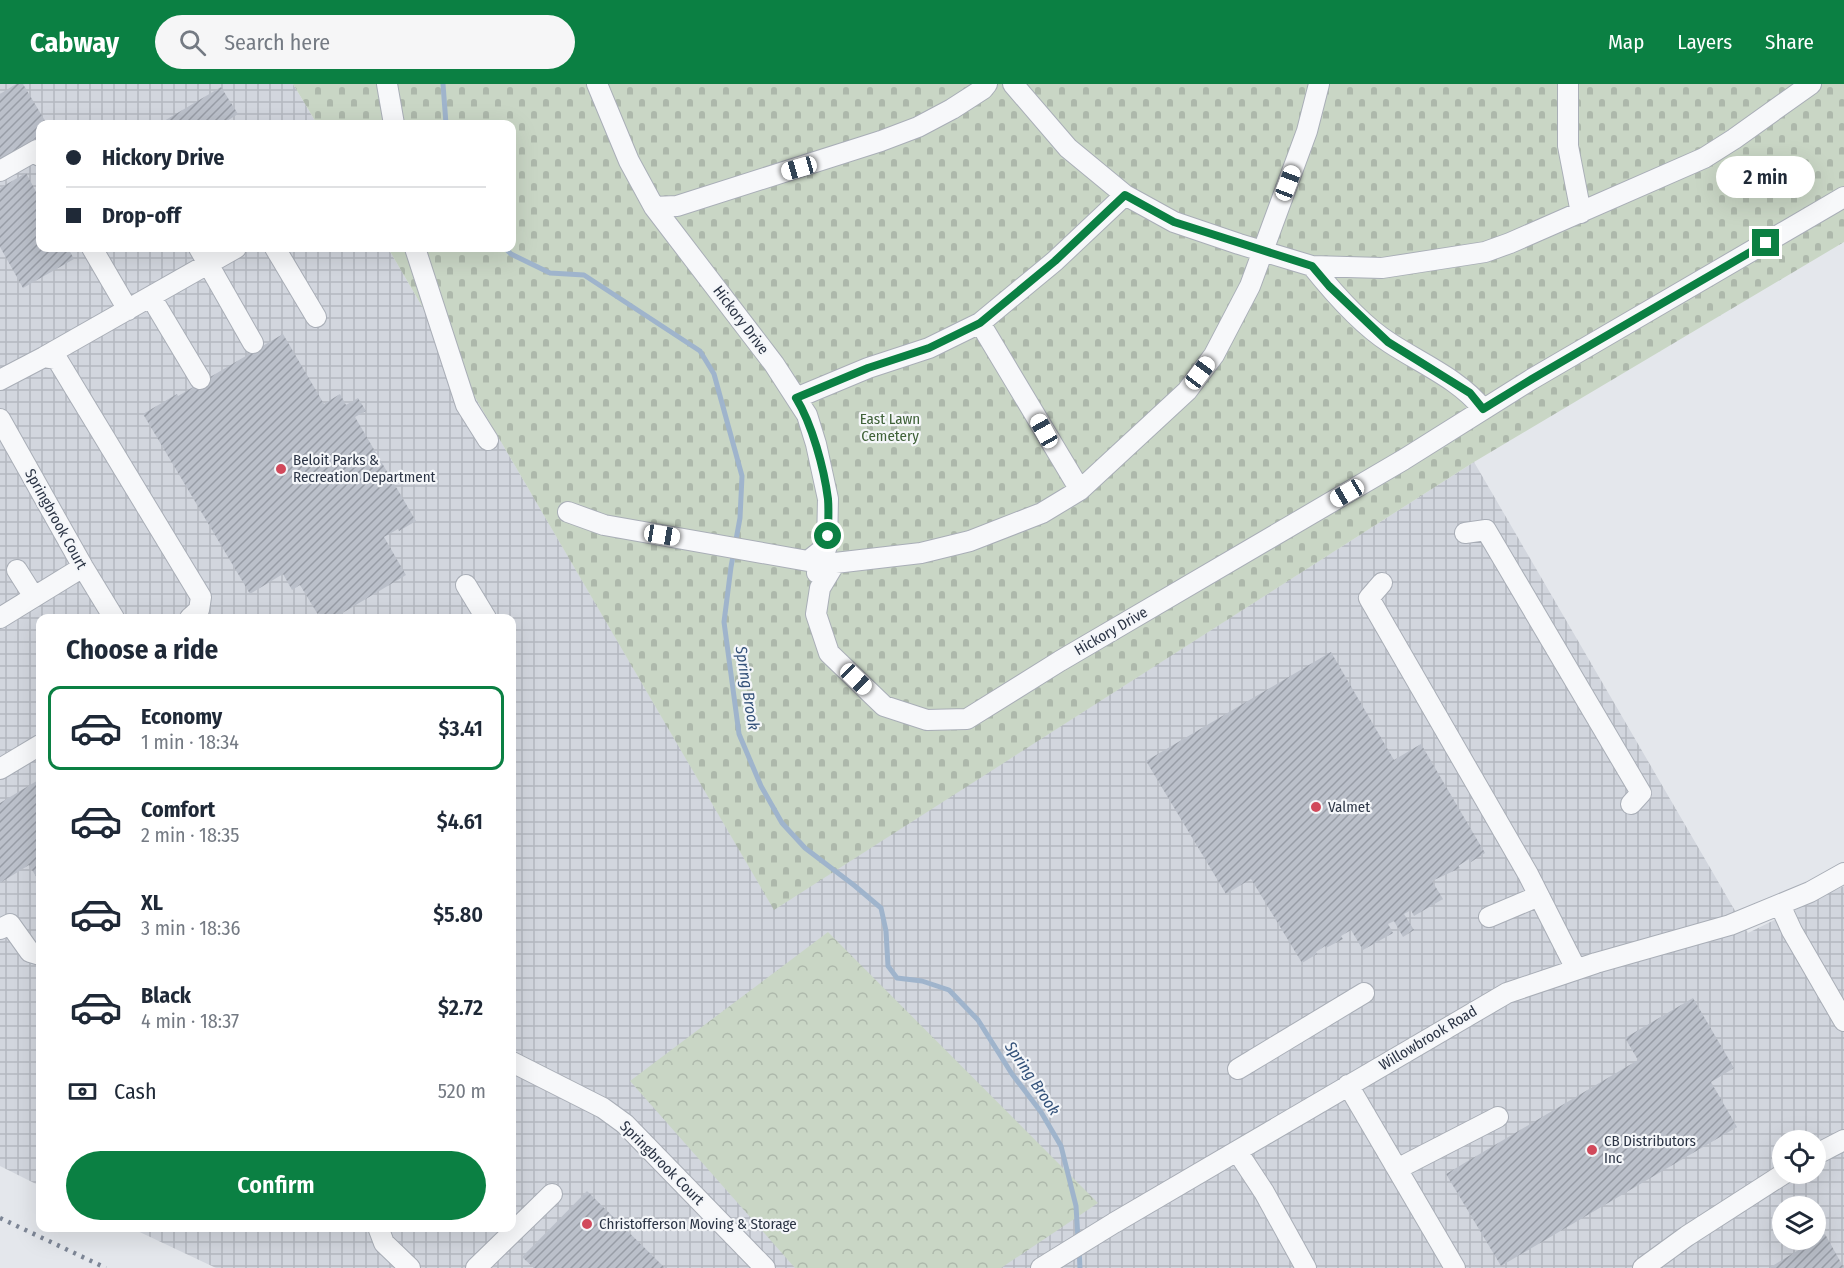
<!DOCTYPE html>
<meta charset="utf-8">
<style>
:root{--surface:#fff;--page:#f6f6f7;--text:#1f2937;--muted:#747a83;--line:#e0e1e3;--accent:#0b8043}
body{margin:0;font-family:"Fira Sans Condensed",sans-serif;background:var(--page);color:var(--text);height:100vh;display:flex;flex-direction:column;font-size:22px;white-space:nowrap}
*{box-sizing:border-box;margin:0}
p{font-size:20px;color:var(--muted)}
.icon{flex:none;width:33px;height:33px;fill:none;stroke:currentColor;stroke-width:2;stroke-linecap:round;stroke-linejoin:round}
.map{position:relative;flex:1;overflow:hidden}
.drawer{position:absolute;left:36px;top:530px;width:480px;height:618px;display:flex;flex-direction:column;background:var(--surface);border-radius:12px;box-shadow:0 6px 24px #0002}
.drawer>*{flex:none}
.guide{position:absolute;left:36px;top:36px;width:480px;height:132px;border-radius:12px;box-shadow:0 6px 24px #0002;display:grid;align-content:center;height:132px;padding:0 30px;background:var(--surface)}
.controls{position:absolute;left:1772px;top:1046px;display:grid;gap:12px}
.controls a{display:grid;place-items:center;width:54px;height:54px;border-radius:50%;background:var(--surface);box-shadow:0 6px 24px #0002;font-size:30px}
.end{position:absolute;width:27px;height:27px;margin:-14px;border:8px solid #0b8043;background:#fff;box-shadow:0 0 0 3px #fff}
.from{border-radius:50%}
.bubble{position:absolute;height:42px;border-radius:21px;background:var(--surface);box-shadow:0 6px 24px #0002;font-size:20px;font-weight:600;line-height:42px;text-align:center}
.car{position:absolute;width:18px;height:36px;margin:-18px -9px;border-radius:8px;box-shadow:0 0 4px 2px #0007;background:linear-gradient(#fff 24%,#345 0 40%,#fff 0 76%,#345 0 86%,#fff 0)}
.guide b{display:flex;align-items:center;gap:21px;height:57px;font-size:22px}
.guide b+b{border-top:2px solid var(--line)}
.guide i{width:15px;height:15px;background:var(--text)}
ul{padding:0;list-style:none}
li{display:flex;align-items:center;gap:18px;height:84px;margin:0 12px 9px;padding:0 18px;border:3px solid transparent;border-radius:12px}
li div{flex:1}
li b{display:block;font-size:22px}
li em{font-style:normal;font-weight:600}
li.on{border-color:var(--accent)}
li>.icon{width:54px;height:54px;stroke-width:1.5}
h2{padding:0 30px;font-size:27px;line-height:72px}
.pay{display:flex;align-items:center;gap:15px;height:66px;padding:0 30px;font-size:22px}
.pay p{margin-inline-start:auto}
.cta{display:flex;gap:12px;margin-top:auto;padding:12px 30px}
.cta a{flex:1;height:69px;border-radius:36px;background:var(--accent);color:#fff;font-size:24px;font-weight:600;line-height:69px;text-align:center}
header{display:flex;align-items:center;gap:36px;box-sizing:border-box;height:84px;padding:0 30px;background:var(--accent);color:#fff}
header strong{font-size:28px}
nav{display:flex;gap:33px;margin-inline-start:auto;font-size:21px}
.search{width:420px;height:54px;background:var(--page);display:flex;align-items:center;gap:15px;box-sizing:border-box;padding:0 21px;border-radius:33px;color:var(--muted);font-size:22px}
.map>svg:first-child{display:block}
.industrial{fill:url(#industrial-grid);fill-rule:evenodd}
.cemetery{fill:url(#cemetery-stones)}
.park{fill:url(#park-crowns)}
.lines{fill:none;stroke-linecap:round;stroke-linejoin:round}
.stream{stroke:#9fb4cc;stroke-width:5}
.building{fill:url(#building-hatch)}
.minor-casing{stroke:#a9aeb7;stroke-width:22}
.minor{stroke:#f7f8fa;stroke-width:20}
.rail{stroke:#7d8696;stroke-width:4.5;stroke-dasharray:3 6;stroke-linecap:butt}
.route{stroke:#0b8043;stroke-width:8}
.poi-dot{fill:#d1495b;stroke:#f4f6f9;stroke-width:2}
.labels{text-anchor:middle;stroke-width:4.5;stroke-linejoin:round;paint-order:stroke}
.street-label{font-size:15px;fill:#2b3445;stroke:#f4f6f9}
.park-label{font-size:15px;fill:#3f6138;stroke:#f4f6f9}
.poi-label{font-size:15px;fill:#2b3445;stroke:#f4f6f9;text-anchor:start}
.water-label{font-size:16px;font-style:italic;fill:#34527a;stroke:#f4f6f9}
</style>
<header>
<strong>Cabway</strong>
<div class="search"><svg class="icon" aria-label="search" viewBox="0 0 24 24"><circle cx="10" cy="10" r="6"/><path d="M15 15l6 6"/></svg>Search here</div>
<nav><a>Map</a><a>Layers</a><a>Share</a></nav>
</header>
<div class="map">
<svg width="1844" height="1184" viewBox="0 0 1844 1184">
<defs>
<pattern id="industrial-grid" width="8" height="8" patternUnits="userSpaceOnUse" patternTransform="scale(1.5)"><rect width="8" height="8" fill="#d2d6de"/><path d="M0 4h8M4 0v8" fill="none" stroke="#b4b8c0"/></pattern>
<pattern id="cemetery-stones" width="16" height="16" patternUnits="userSpaceOnUse" patternTransform="scale(1.5)"><rect width="16" height="16" fill="#c9d6c5"/><path d="M2 7V4a2 2 0 0 1 4 0v3zM10 15v-3a2 2 0 0 1 4 0v3z" fill="#adb8ab"/></pattern>
<pattern id="park-crowns" width="20" height="18" patternUnits="userSpaceOnUse" patternTransform="scale(1.5)"><rect width="20" height="18" fill="#c9d6c5"/><path d="M2 6a3 3 0 1 1 6 0M12 15a3 3 0 1 1 6 0" fill="none" stroke="#adb8ab"/></pattern>
<pattern id="building-hatch" width="6" height="6" patternUnits="userSpaceOnUse" patternTransform="scale(1.5)"><rect width="6" height="6" fill="#bbc0ca"/><path d="M-1 1l2-2M0 6l6-6M5 7l2-2" fill="none" stroke="#989da6"/></pattern>
</defs>
<rect width="100%" height="100%" fill="#e4e7ec"/>
<path class="industrial" d="M 0,0 L 293,0 L 317,40 L 40,40 L 40,164 L 388,164 L 774,825 L 1474,378 L 1748,849 L 1844,802 L 1844,1184 L 216,1184 L 129,1143 L 512,1143 L 512,534 L 40,534 L 40,1102 L 0,1082 ZM 1782,1056 L 1815,1056 L 1815,1089 L 1782,1089 ZM 1782,1122 L 1815,1122 L 1815,1155 L 1782,1155 Z"/>
<path class="cemetery" d="M 293,0 L 1844,0 L 1844,158 L 1474,378 L 774,826 L 388,164 L 512,164 L 512,40 L 317,40 Z"/>
<path class="park" d="M 828,848 L 1067,1088 L 1098,1119 L 1001,1184 L 795,1184 L 630,997 Z"/>
<g class="lines">
<path class="stream" d="M 443,0 L 446,40
M 505,164 L 511,170 L 550,189 L 584,191 L 700,267 L 714,290 L 742,392 L 740,434 L 731,483 L 724,538 L 739,650 L 761,702 L 782,739 L 805,764 L 855,802 L 881,824 L 886,847 L 888,882 L 897,894 L 922,897 L 949,906 L 978,936 L 1012,990 L 1041,1028 L 1061,1062 L 1076,1122 L 1078,1155
M 1079,1165 L 1080,1184"/>
</g>
<path class="building" d="M 16,0 L 23,0 L 47,40 L 40,40 L 40,52 L 0,76 L 0,10 Z
M 221,3 L 238,30 L 222,40 L 159,40 Z
M 26,89 L 40,115 L 40,164 L 68,164 L 74,175 L 23,204 L 0,163 L 0,104 Z
M 283,250 L 324,320 L 340,310 L 346,321 L 358,314 L 366,327 L 355,333 L 416,437 L 399,447 L 398,445 L 384,453 L 406,491 L 334,534 L 320,534 L 300,501 L 292,506 L 283,490 L 250,510 L 143,330 L 177,310 L 178,312 Z
M 1331,568 L 1394,676 L 1421,660 L 1485,769 L 1471,778 L 1469,775 L 1458,782 L 1460,784 L 1432,797 L 1443,815 L 1414,832 L 1411,826 L 1404,830 L 1414,846 L 1403,853 L 1394,837 L 1388,840 L 1393,849 L 1363,866 L 1351,846 L 1341,852 L 1343,855 L 1326,864 L 1325,862 L 1316,868 L 1317,870 L 1302,879 L 1251,795 L 1226,810 L 1146,677 Z
M 40,695 L 40,799 L 29,781 L 0,799 L 0,719 Z
M 1693,914 L 1734,984 L 1711,998 L 1737,1043 L 1501,1182 L 1446,1090 L 1638,976 L 1625,954 Z
M 587,1107 L 665,1184 L 534,1184 L 522,1173 Z
M 1825,1150 L 1844,1184 L 1769,1184 Z"/>
<g class="lines">
<defs>
<path id="minor" d="M 387,0 L 394,40
M 597,0 L 629,77 L 654,123 L 774,280 L 807,331 L 816,360 L 828,415 L 827,462 L 817,489
M 1013,0 L 1068,64 L 1125,111 L 1174,138 L 1239,160 L 1312,182 L 1382,184 L 1485,168 L 1510,159 L 1704,74 L 1734,55 L 1811,0
M 1319,0 L 1307,47 L 1250,202 L 1214,271 L 1187,307 L 1080,406 L 1042,429 L 970,457 L 921,469 L 835,479 L 820,504 L 816,530 L 829,569 L 884,622 L 927,636 L 967,635 L 1060,577 L 1403,376 L 1532,295 L 1844,113
M 1568,0 L 1568,62 L 1581,129
M 0,87 L 37,66 L 40,72
M 654,123 L 677,122 L 881,57 L 918,43 L 952,25 L 983,5 L 987,0
M 92,164 L 128,226
M 199,164 L 253,259
M 275,164 L 316,233
M 415,164 L 466,321 L 488,356
M 1312,182 C 1332,207 1363,242 1390,259 C 1422,280 1459,295 1483,325
M 151,213 L 200,295
M 980,239 L 1080,406
M 44,273 L 236,164
M 0,296 L 44,273 L 57,275 L 201,513 L 199,526 L 190,534
M 796,314 L 868,284 L 929,264 L 980,239 L 1055,177 L 1125,111
M 0,335 L 83,483 L 114,534
M 568,428 L 604,441 L 808,477 L 827,462
M 1465,449 L 1486,446 L 1641,709 L 1631,720
M 17,486 L 34,513
M 1382,499 L 1369,514 L 1528,790 L 1576,885
M 466,501 L 486,534
M 0,534 L 83,483
M 0,685 L 40,661
M 1780,821 L 1792,847 L 1844,937
M 1489,833 L 1539,812
M 0,845 L 10,840 L 30,868 L 40,871
M 512,978 L 603,1024 L 625,1040 L 765,1184
M 1238,985 L 1364,909
M 1348,1001 L 1455,1184
M 1237,1067 L 1264,1108 L 1306,1184
M 1815,1071 L 1844,1056
M 1397,1085 L 1498,1033
M 378,1143 L 384,1159 L 410,1184
M 476,1184 L 552,1110
M 1041,1184 L 1114,1139 L 1507,909 L 1596,879 L 1730,841 L 1810,808 L 1844,789
M 1643,1184 L 1687,1152 L 1785,1089"/>
</defs>
<use href="#minor" class="minor-casing"/>
<use href="#minor" class="minor"/>
<path class="rail" d="M 0,1134 L 106,1184"/>
</g>
<g class="lines">
<path class="route" d="M 828,452 C 828,440 829,427 828,415 C 824,384 812,340 796,314 L 868,284 L 929,264 L 980,239 L 1055,177 L 1125,111 L 1174,138 L 1312,182 L 1329,202 L 1388,258 L 1470,309 L 1483,325 L 1532,295 L 1766,159"/>
</g>
<g class="poi-dot">
<circle cx="281" cy="385" r="6"/>
<circle cx="1316" cy="723" r="6"/>
<circle cx="1592" cy="1066" r="6"/>
<circle cx="587" cy="1140" r="6"/>
</g>
<g class="labels">
<g class="street-label">
<text transform="translate(741 236) rotate(53)" y="5">Hickory Drive</text>
<text transform="translate(56 435) rotate(61)" y="5">Springbrook Court</text>
<text transform="translate(1111 547) rotate(-30)" y="5">Hickory Drive</text>
<text transform="translate(1428 954) rotate(-31)" y="5">Willowbrook Road</text>
<text transform="translate(662 1079) rotate(45)" y="5">Springbrook Court</text>
</g>
<g class="park-label">
<text x="890" y="340">East Lawn<tspan x="890" dy="17">Cemetery</tspan></text>
</g>
<g class="poi-label">
<text x="293" y="381">Beloit Parks &amp;<tspan x="293" dy="17">Recreation Department</tspan></text>
<text x="1328" y="728">Valmet</text>
<text x="1604" y="1062">CB Distributors<tspan x="1604" dy="17">Inc</tspan></text>
<text x="599" y="1145">Christofferson Moving &amp; Storage</text>
</g>
<g class="water-label">
<text transform="translate(748 604) rotate(81)" y="6">Spring Brook</text>
<text transform="translate(1033 994) rotate(56)" y="6">Spring Brook</text>
</g>
</g>
</svg>
<div class="controls">
<a><svg class="icon" aria-label="locate" viewBox="0 0 24 24"><circle cx="12" cy="12" r="6"/><path d="M12 2v4M12 18v4M2 12h4M18 12h4"/></svg></a>
<a><svg class="icon" aria-label="layers" viewBox="0 0 24 24"><path d="M12 4l9 5-9 5-9-5zM3 14l9 5 9-5"/></svg></a>
</div>
<i class="end from" style="left:828px;top:452px"></i>
<i class="end" style="left:1766px;top:159px"></i>
<div class="bubble" style="left:1716px;top:72px;width:99px">2 min</div>
<i class="car" style="left:799px;top:84px;rotate:254deg"></i>
<i class="car" style="left:1288px;top:99px;rotate:21deg"></i>
<i class="car" style="left:1200px;top:289px;rotate:37deg"></i>
<i class="car" style="left:1044px;top:347px;rotate:331deg"></i>
<i class="car" style="left:1347px;top:409px;rotate:240deg"></i>
<i class="car" style="left:662px;top:451px;rotate:99deg"></i>
<i class="car" style="left:856px;top:595px;rotate:134deg"></i>
<div class="guide">
<b><i class="from"></i>Hickory Drive</b>
<b><i></i>Drop-off</b>
</div>
<section class="drawer">
<h2>Choose a ride</h2>
<ul>
<li class="on"><svg class="icon" aria-label="car" viewBox="0 0 24 24"><path d="M5 17H2v-5l4-1 3-4h7l3 4 3 1v5h-3M9 17h6M6 11h13"/><circle cx="7" cy="17" r="2"/><circle cx="17" cy="17" r="2"/></svg><div><b>Economy</b><p>1 min · 18:34</p></div><em>$3.41</em></li>
<li><svg class="icon" aria-label="car" viewBox="0 0 24 24"><path d="M5 17H2v-5l4-1 3-4h7l3 4 3 1v5h-3M9 17h6M6 11h13"/><circle cx="7" cy="17" r="2"/><circle cx="17" cy="17" r="2"/></svg><div><b>Comfort</b><p>2 min · 18:35</p></div><em>$4.61</em></li>
<li><svg class="icon" aria-label="car" viewBox="0 0 24 24"><path d="M5 17H2v-5l4-1 3-4h7l3 4 3 1v5h-3M9 17h6M6 11h13"/><circle cx="7" cy="17" r="2"/><circle cx="17" cy="17" r="2"/></svg><div><b>XL</b><p>3 min · 18:36</p></div><em>$5.80</em></li>
<li><svg class="icon" aria-label="car" viewBox="0 0 24 24"><path d="M5 17H2v-5l4-1 3-4h7l3 4 3 1v5h-3M9 17h6M6 11h13"/><circle cx="7" cy="17" r="2"/><circle cx="17" cy="17" r="2"/></svg><div><b>Black</b><p>4 min · 18:37</p></div><em>$2.72</em></li>
</ul>
<div class="pay"><svg class="icon" aria-label="cash" viewBox="0 0 24 24"><path d="M3 7h18v10H3z"/><circle cx="12" cy="12" r="2"/></svg>Cash<p>520 m</p></div>
<div class="cta"><a>Confirm</a></div>
</section>
</div>
